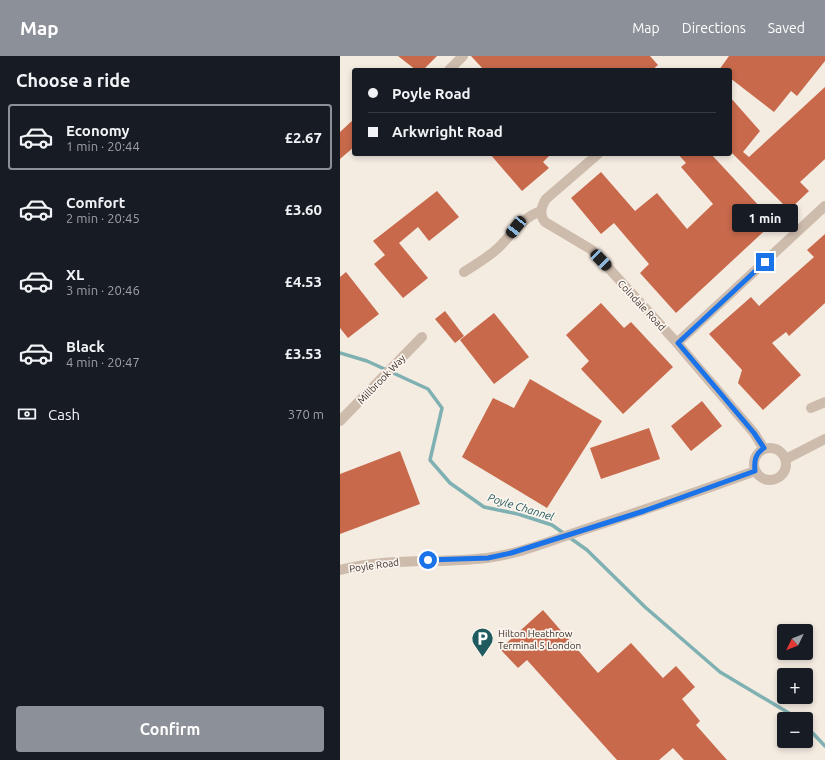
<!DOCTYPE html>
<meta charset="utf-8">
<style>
:root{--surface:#171b24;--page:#242831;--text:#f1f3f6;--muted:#9ea1a6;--line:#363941;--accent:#8c9099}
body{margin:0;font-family:Ubuntu,sans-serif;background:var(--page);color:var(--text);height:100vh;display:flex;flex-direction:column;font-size:15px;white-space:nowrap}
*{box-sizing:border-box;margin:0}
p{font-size:13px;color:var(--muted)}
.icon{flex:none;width:22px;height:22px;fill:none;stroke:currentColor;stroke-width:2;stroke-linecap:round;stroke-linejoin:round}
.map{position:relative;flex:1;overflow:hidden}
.side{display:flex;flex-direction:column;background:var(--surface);width:340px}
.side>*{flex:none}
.top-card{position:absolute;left:12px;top:12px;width:380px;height:88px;border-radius:4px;box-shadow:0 2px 6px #0003;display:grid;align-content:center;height:88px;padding:0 16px;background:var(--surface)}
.needle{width:26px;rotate:227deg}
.buttons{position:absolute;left:437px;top:568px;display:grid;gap:8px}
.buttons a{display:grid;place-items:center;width:36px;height:36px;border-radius:4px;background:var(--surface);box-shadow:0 2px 6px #0003;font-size:20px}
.end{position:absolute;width:18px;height:18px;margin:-9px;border:5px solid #1a73e8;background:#fff;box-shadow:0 0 0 2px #fff}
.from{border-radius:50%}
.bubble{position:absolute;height:28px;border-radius:4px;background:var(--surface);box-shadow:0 2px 6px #0003;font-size:13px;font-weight:600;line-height:28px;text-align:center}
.car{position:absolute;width:12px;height:24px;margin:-12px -6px;border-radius:5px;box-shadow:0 0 3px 1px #0007;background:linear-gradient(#222 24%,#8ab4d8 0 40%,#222 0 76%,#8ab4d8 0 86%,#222 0)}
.top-card b{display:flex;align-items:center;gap:14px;height:38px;font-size:15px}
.top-card b+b{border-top:1px solid var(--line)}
.top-card i{width:10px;height:10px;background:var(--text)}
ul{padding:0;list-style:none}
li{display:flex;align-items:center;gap:12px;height:66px;margin:0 8px 6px;padding:0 8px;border:2px solid transparent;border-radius:4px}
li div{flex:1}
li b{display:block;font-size:15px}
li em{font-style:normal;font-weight:600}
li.current{border-color:var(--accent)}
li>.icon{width:36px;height:36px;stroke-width:1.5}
h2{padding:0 16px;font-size:18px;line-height:48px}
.pay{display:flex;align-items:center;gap:10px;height:44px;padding:0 16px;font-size:15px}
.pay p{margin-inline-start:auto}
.primary-button{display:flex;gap:8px;margin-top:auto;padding:8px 16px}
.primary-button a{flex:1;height:46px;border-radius:4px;background:var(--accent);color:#fff;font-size:16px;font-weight:600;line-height:46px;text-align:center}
header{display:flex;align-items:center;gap:24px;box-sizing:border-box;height:56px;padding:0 20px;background:var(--accent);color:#fff}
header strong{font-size:19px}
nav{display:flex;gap:22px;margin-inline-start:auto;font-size:14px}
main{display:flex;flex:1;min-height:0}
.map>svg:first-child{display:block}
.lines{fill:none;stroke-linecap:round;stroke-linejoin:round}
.stream{stroke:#7fb0b2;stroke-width:3.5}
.building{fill:#c8694b}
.minor{stroke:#cdbbac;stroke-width:10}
.tertiary{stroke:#cdbbac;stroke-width:10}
.route{stroke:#1a73e8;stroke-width:5}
.labels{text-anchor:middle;stroke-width:3.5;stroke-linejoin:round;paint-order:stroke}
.street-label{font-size:10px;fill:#3b302b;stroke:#fbf5ee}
.poi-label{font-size:10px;fill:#3b302b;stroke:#fbf5ee;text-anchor:start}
.water-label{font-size:11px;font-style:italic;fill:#1f5a5e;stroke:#fbf5ee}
</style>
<header>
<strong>Map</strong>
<nav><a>Map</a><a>Directions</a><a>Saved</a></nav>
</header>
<main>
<section class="side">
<h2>Choose a ride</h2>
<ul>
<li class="current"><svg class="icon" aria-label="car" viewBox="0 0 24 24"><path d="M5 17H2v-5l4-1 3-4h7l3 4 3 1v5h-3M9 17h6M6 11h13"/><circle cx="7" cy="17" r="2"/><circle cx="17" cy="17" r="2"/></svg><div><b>Economy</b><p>1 min · 20:44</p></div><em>£2.67</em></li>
<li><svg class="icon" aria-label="car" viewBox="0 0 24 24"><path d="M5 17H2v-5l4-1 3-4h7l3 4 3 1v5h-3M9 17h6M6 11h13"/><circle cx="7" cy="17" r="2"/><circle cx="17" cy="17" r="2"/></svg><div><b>Comfort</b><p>2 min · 20:45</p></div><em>£3.60</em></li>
<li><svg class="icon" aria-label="car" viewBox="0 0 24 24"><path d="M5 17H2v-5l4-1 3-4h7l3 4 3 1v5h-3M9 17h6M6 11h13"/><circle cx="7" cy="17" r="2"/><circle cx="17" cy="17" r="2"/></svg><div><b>XL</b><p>3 min · 20:46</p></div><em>£4.53</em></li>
<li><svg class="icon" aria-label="car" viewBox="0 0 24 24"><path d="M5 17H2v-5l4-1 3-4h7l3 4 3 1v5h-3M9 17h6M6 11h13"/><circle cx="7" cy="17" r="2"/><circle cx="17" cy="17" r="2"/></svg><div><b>Black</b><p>4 min · 20:47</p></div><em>£3.53</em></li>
</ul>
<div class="pay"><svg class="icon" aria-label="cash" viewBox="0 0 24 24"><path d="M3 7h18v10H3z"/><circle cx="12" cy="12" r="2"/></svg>Cash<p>370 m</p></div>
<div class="primary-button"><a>Confirm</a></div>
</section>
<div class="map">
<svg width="485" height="704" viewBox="0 0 485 704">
<rect width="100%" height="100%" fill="#f4ebe1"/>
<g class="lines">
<path class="stream" d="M 0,297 L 27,305 L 88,333 L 102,352 L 90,404 L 110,427 L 144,451 L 178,458 L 212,469 L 247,494 L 305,551 L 380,616 L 459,663
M 466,670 L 485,690"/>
</g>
<path class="building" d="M 58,0 L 97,0 L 83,14 L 76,14 Z
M 131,0 L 310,0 L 318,9 L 312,14 L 144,14 Z
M 389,0 L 485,0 L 485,5 L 457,40 L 451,35 L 434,56 L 390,22 L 390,14 L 379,14 Z
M 485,31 L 485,103 L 460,126 L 469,135 L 449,154 L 390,95 L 390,41 L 420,75 L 403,96 L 409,101 Z
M 14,63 L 14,91 L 0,103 L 0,76 Z
M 150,98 L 211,98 L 203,106 L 209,112 L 182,135 Z
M 338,98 L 371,98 L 434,166 L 336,257 L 300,217 L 309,208 L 274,167 L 261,178 L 231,142 L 261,116 L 295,155 L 317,137 L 347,173 L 373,148 L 341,111 L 346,107 Z
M 97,135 L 119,161 L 89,185 L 78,171 L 59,187 L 88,222 L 63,242 L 34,208 L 45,199 L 33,185 Z
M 485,178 L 485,247 L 449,280 L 446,276 L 432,287 L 461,319 L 423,354 L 398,327 L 402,314 L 369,278 L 411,241 L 419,250 L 474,201 L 467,194 Z
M 6,216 L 39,258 L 8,282 L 0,272 L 0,221 Z
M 261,247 L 284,272 L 291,266 L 333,311 L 283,358 L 241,313 L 249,305 L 226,279 Z
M 105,255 L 124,280 L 115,287 L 95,263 Z
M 154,257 L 189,301 L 154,328 L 120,284 Z
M 190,323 L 262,365 L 207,452 L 122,401 L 153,342 L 174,352 Z
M 362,345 L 382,370 L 351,395 L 331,370 Z
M 309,372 L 320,403 L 261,423 L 250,392 Z
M 60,395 L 80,448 L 0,478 L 0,418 Z
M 203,554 L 258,617 L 291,587 L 323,622 L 336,610 L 355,631 L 342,643 L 360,665 L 356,669 L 387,704 L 344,704 L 333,692 L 319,704 L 277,704 L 187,604 L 178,612 L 160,593 Z"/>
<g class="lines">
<path class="minor" d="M 109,14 L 123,0
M 258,98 L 206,143 C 201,151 199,158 205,166 L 252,194 L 337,287 L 414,377 L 424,393
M 124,216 C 135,209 147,202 157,193 C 172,179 181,162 201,155
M 337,287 L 485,150
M 471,352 L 485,346
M 0,365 L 82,281"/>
<path class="tertiary" d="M414 408a16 16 0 1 1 32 0a16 16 0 1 1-32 0Z
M 446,403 L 485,383
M 0,514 C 51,501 97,508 147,502 C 180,498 212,484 243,474 C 301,455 358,436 415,415"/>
</g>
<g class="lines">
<path class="route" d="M 88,504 L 148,502 L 171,497 L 304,455 L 415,415 C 414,405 415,398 424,392 L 414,377 L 338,287 L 425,206"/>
</g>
<defs>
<symbol id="parking-pin" viewBox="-11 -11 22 30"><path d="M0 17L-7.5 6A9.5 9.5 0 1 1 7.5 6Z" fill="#1f5a5e" stroke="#fbf5ee"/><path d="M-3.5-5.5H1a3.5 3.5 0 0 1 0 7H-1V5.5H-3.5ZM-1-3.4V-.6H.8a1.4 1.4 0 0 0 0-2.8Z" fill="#fff"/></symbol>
</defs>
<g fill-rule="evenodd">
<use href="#parking-pin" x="130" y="570" width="25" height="34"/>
</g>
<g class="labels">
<g class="street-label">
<text transform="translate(302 249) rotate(47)" y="4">Colndale Road</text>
<text transform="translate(41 323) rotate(-46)" y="4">Millbrook Way</text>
<text transform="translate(34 509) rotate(-8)" y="4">Poyle Road</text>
</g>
<g class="poi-label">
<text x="158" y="581">Hilton Heathrow<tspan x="158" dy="12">Terminal 5 London</tspan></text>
</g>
<g class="water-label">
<text transform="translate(181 451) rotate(17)" y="4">Poyle Channel</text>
</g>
</g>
</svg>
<div class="buttons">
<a><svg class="needle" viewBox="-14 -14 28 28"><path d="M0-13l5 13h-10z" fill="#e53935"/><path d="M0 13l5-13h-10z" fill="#9ea1a6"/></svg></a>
<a>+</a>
<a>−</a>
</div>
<i class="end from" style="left:88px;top:504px"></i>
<i class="end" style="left:425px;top:206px"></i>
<div class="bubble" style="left:392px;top:148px;width:66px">1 min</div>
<i class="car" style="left:176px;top:171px;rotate:218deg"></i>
<i class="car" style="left:261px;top:204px;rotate:136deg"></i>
<div class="top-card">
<b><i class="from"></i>Poyle Road</b>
<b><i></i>Arkwright Road</b>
</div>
</div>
</main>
